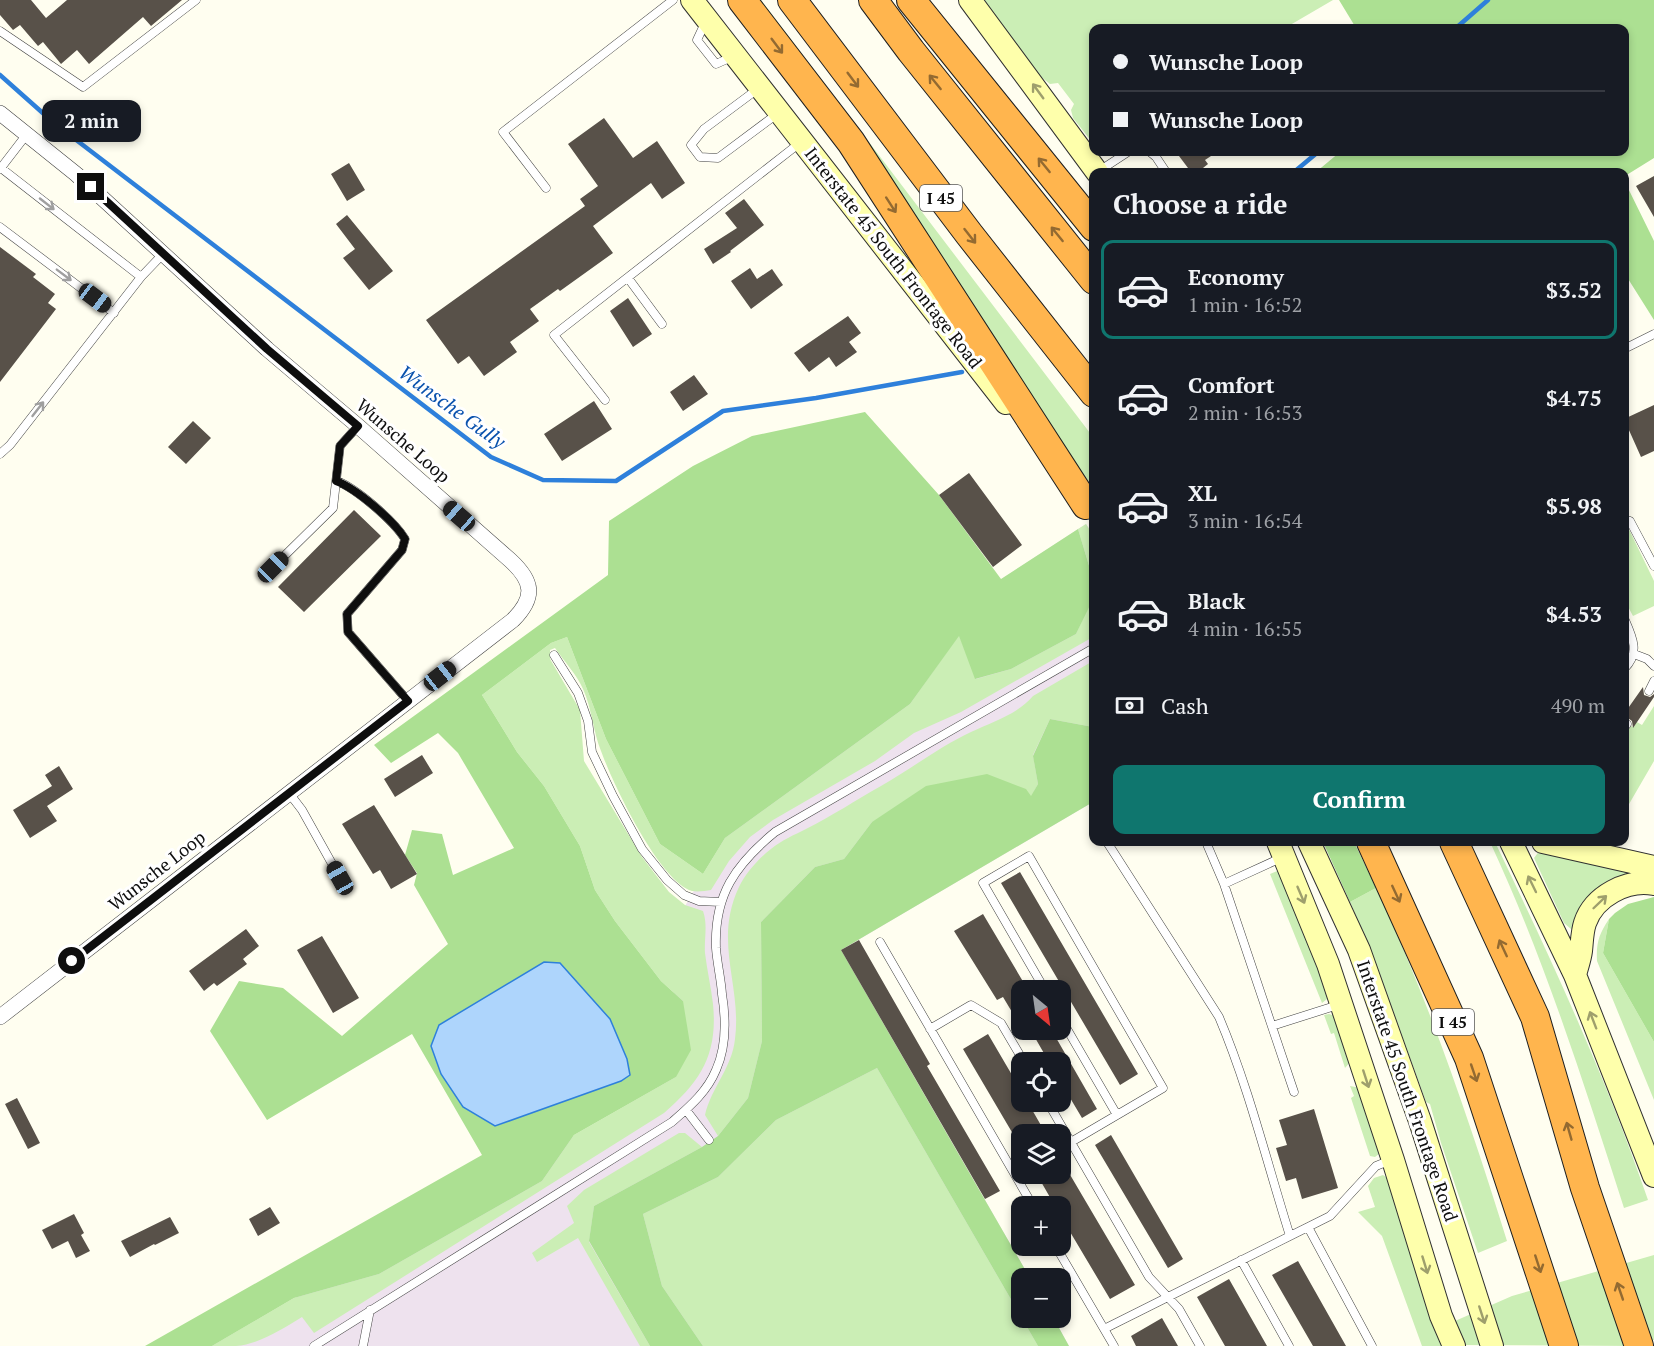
<!DOCTYPE html>
<meta charset="utf-8">
<style>
:root{--surface:#171b24;--page:#20242c;--text:#f1f3f6;--muted:#9ea1a6;--line:#363941;--accent:#0f766e}
body{margin:0;font-family:"PT Serif",serif;background:var(--page);color:var(--text);height:100vh;display:flex;flex-direction:column;font-size:22px;white-space:nowrap}
*{box-sizing:border-box;margin:0}
p{font-size:20px;color:var(--muted)}
.icon{flex:none;width:33px;height:33px;fill:none;stroke:currentColor;stroke-width:2;stroke-linecap:round;stroke-linejoin:round}
.map{position:relative;flex:1;overflow:hidden}
.panel{position:absolute;left:1089px;top:168px;width:540px;height:678px;display:flex;flex-direction:column;background:var(--surface);border-radius:12px;box-shadow:0 3px 9px #0003}
.panel>*{flex:none}
.top-card{position:absolute;left:1089px;top:24px;width:540px;height:132px;border-radius:12px;box-shadow:0 3px 9px #0003;display:grid;align-content:center;height:132px;padding:0 24px;background:var(--surface)}
.needle{width:39px;rotate:151deg}
.buttons{position:absolute;left:1011px;top:980px;display:grid;gap:12px}
.buttons a{display:grid;place-items:center;width:60px;height:60px;border-radius:12px;background:var(--surface);box-shadow:0 3px 9px #0003;font-size:30px}
.end{position:absolute;width:27px;height:27px;margin:-14px;border:8px solid #0e0e0e;background:#fff;box-shadow:0 0 0 3px #fff}
.from{border-radius:50%}
.bubble{position:absolute;height:42px;border-radius:12px;background:var(--surface);box-shadow:0 3px 9px #0003;font-size:20px;font-weight:600;line-height:42px;text-align:center}
.car{position:absolute;width:18px;height:36px;margin:-18px -9px;border-radius:8px;box-shadow:0 0 4px 2px #0007;background:linear-gradient(#222 24%,#8ab4d8 0 40%,#222 0 76%,#8ab4d8 0 86%,#222 0)}
.top-card b{display:flex;align-items:center;gap:21px;height:57px;font-size:22px}
.top-card b+b{border-top:2px solid var(--line)}
.top-card i{width:15px;height:15px;background:var(--text)}
ul{padding:0;list-style:none}
li{display:flex;align-items:center;gap:18px;height:99px;margin:0 12px 9px;padding:0 12px;border:3px solid transparent;border-radius:12px}
li div{flex:1}
li b{display:block;font-size:22px}
li em{font-style:normal;font-weight:600}
li.current{border-color:var(--accent)}
li>.icon{width:54px;height:54px;stroke-width:1.5}
h2{padding:0 24px;font-size:27px;line-height:72px}
.pay{display:flex;align-items:center;gap:15px;height:66px;padding:0 24px;font-size:22px}
.pay p{margin-inline-start:auto}
.primary-button{display:flex;gap:12px;margin-top:auto;padding:12px 24px}
.primary-button a{flex:1;height:69px;border-radius:12px;background:var(--accent);color:#fff;font-size:24px;font-weight:600;line-height:69px;text-align:center}
.map>svg:first-child{display:block}
.industrial{fill:#eee2ee}
.green{fill:#cbeeb5}
.forest{fill:#ace092;fill-rule:evenodd}
.water{fill:#aed5fc;stroke:#2e80db;stroke-width:1.5}
.lines{fill:none;stroke-linecap:round;stroke-linejoin:round}
.stream{stroke:#2e80db;stroke-width:4.5}
.building{fill:#585149}
.service-casing{stroke:#414141;stroke-width:9}
.minor-casing{stroke:#414141;stroke-width:16}
.secondary-casing{stroke:#303030;stroke-width:24}
.motorway-casing{stroke:#1f1f1f;stroke-width:30}
.service{stroke:#fff;stroke-width:8}
.minor{stroke:#fff;stroke-width:15}
.secondary{stroke:#feffab;stroke-width:22}
.motorway{stroke:#ffb54e;stroke-width:28}
.oneway{stroke:#936a31}
.oneway2{stroke:#9e9f6c}
.oneway3{stroke:#9f9f9f}
.route{stroke:#0e0e0e;stroke-width:8}
.labels{text-anchor:middle;stroke-width:6;stroke-linejoin:round;paint-order:stroke}
.shield{fill:#fff;stroke:#565656;stroke-width:1.5}
.shield-label{font-size:16px;font-weight:bold;fill:#0e0e0e}
.street-label{font-size:18px;fill:#0e0e0e;stroke:#fff}
.water-label{font-size:20px;font-style:italic;fill:#0a52ad;stroke:#fff}
</style>
<div class="map">
<svg width="1654" height="1346" viewBox="0 0 1654 1346">
<rect width="100%" height="100%" fill="#fffef0"/>
<path class="industrial" d="M 1086,524 L 1094,535 L 1093,802 L 841,950 L 1030,1278 L 1022,1278 L 1022,1317 L 1053,1317 L 1069,1346 L 212,1346 L 676,1077 L 672,928 L 725,838 L 997,582 Z"/>
<path class="green" d="M 747,0 L 761,0 L 1093,437 L 1093,487 L 1038,414 Z
M 981,0 L 1333,0 L 1285,28 L 1094,28 L 1094,141 L 1092,142 L 1073,118 L 1071,110 L 1074,104 L 1058,83 L 1050,84 L 1041,77 Z
M 1624,519 L 1654,581 L 1654,606 L 1633,616 L 1625,601 Z
M 1086,524 L 1093,535 L 1093,579 L 1078,529 Z
M 1093,597 L 1093,637 L 961,712 L 914,733 L 875,761 L 773,820 L 750,837 L 729,861 L 711,890 C 705,891 698,892 692,891 C 659,881 613,784 601,751 C 593,731 592,709 583,689 C 577,675 564,661 555,648 L 550,650 L 550,659 L 580,710 L 584,761 L 642,857 L 669,892 L 685,905 L 703,911 C 708,925 704,939 705,953 C 707,970 711,987 713,1004 C 718,1054 701,1081 664,1113 L 314,1333 L 302,1317 C 282,1329 260,1344 236,1346 C 228,1346 220,1346 212,1346 L 294,1298 L 379,1274 L 542,1181 L 574,1135 L 676,1077 L 683,1001 L 661,981 L 615,921 L 595,890 L 580,846 L 544,786 L 517,752 L 482,695 L 551,643 L 567,637 L 606,739 L 660,844 L 703,874 L 725,838 L 910,704 L 959,635 L 976,679 L 1011,669 L 1076,634 Z
M 1093,661 L 1093,727 L 1050,719 L 1033,755 L 1038,784 L 1031,797 L 872,822 L 844,859 L 815,867 L 761,922 L 762,1041 L 748,1098 L 718,1136 L 705,1115 C 711,1088 732,1068 735,1039 C 742,985 713,942 739,887 C 745,874 759,858 771,849 C 782,840 794,835 806,829 C 832,816 856,800 881,786 C 911,769 939,747 971,732 C 992,722 1018,714 1033,696 Z
M 1654,706 L 1654,761 L 1625,811 L 1625,735 L 1631,726 L 1633,727 L 1637,722 L 1642,725 Z
M 1490,842 L 1495,842 C 1551,959 1606,1077 1648,1200 L 1624,1208 C 1584,1084 1545,960 1490,842 Z
M 1540,850 L 1636,870 L 1575,927 L 1571,929 L 1564,923 L 1534,858 Z
M 1282,869 L 1331,996 L 1322,1003 L 1270,874 Z
M 1376,888 C 1429,1001 1470,1122 1507,1241 L 1478,1253 L 1441,1143 L 1430,1104 L 1426,1102 L 1372,953 L 1350,902 Z
M 1609,919 L 1603,953 L 1654,1042 L 1654,1100 L 1597,961 C 1596,943 1599,934 1609,919 Z
M 1329,1014 L 1339,1017 L 1352,1060 L 1345,1068 L 1334,1033 L 1331,1034 L 1324,1015 Z
M 877,1068 L 1038,1346 L 703,1346 L 662,1286 L 643,1214 L 718,1177 L 776,1120 Z
M 1350,1086 L 1361,1088 L 1379,1154 L 1375,1157 L 1370,1156 L 1351,1098 L 1354,1096 Z
M 679,1133 L 685,1133 L 702,1147 L 594,1206 L 589,1242 L 650,1346 L 640,1346 L 578,1238 L 537,1262 L 532,1253 L 574,1223 L 567,1206 L 584,1190 Z
M 1383,1175 L 1389,1179 L 1444,1346 L 1422,1346 L 1382,1236 L 1358,1212 L 1375,1207 L 1368,1186 L 1374,1178 Z
M 1654,1255 L 1654,1340 L 1634,1346 L 1463,1345 L 1455,1321 L 1512,1296 Z"/>
<path class="forest" d="M 1339,0 L 1654,0 L 1654,158 L 1625,176 L 1624,172 L 1316,172 L 1340,152 L 1624,152 L 1624,28 L 1356,28 Z
M 1625,182 L 1654,241 L 1654,320 L 1625,274 Z
M 865,412 L 939,495 L 1001,579 L 1078,529 L 1093,579 L 1094,597 L 1076,634 L 1011,669 L 975,679 L 959,636 L 910,704 L 725,838 L 703,874 L 660,844 L 606,739 L 567,637 L 551,643 L 482,695 L 517,752 L 544,786 L 580,846 L 595,890 L 615,921 L 661,981 L 683,1001 L 691,1050 L 676,1077 L 574,1135 L 542,1181 L 379,1274 L 294,1298 L 212,1346 L 145,1346 L 482,1155 L 412,1034 L 267,1120 L 210,1031 L 239,981 L 283,988 L 342,1036 L 448,944 L 414,885 L 417,873 L 405,855 L 412,830 L 442,834 L 453,875 L 514,848 L 458,753 L 438,733 L 391,763 L 374,745 L 608,575 L 609,521 L 693,466 L 752,436 ZM 560,963 L 571,977 L 630,1075 L 621,1081 L 495,1126 Z
M 1050,719 L 1093,727 L 1093,802 L 841,950 L 1030,1278 L 1022,1278 L 1022,1317 L 1053,1317 L 1069,1346 L 1038,1346 L 877,1068 L 776,1120 L 718,1177 L 643,1214 L 662,1286 L 703,1346 L 650,1346 L 589,1241 L 594,1206 L 702,1147 L 718,1136 L 748,1098 L 762,1041 L 761,922 L 815,867 L 844,859 L 872,822 L 926,786 L 987,774 L 1026,789 L 1031,796 L 1038,784 L 1033,756 Z
M 1323,842 L 1354,842 L 1376,888 L 1350,902 Z
M 1654,897 L 1654,1042 L 1603,953 L 1609,919 L 1615,913 L 1628,904 Z"/>
<path class="water" d="M 544,962 L 560,963 L 610,1019 L 627,1059 L 630,1075 L 621,1081 L 495,1126 L 463,1107 L 441,1074 L 431,1046 L 439,1025 Z"/>
<g class="lines">
<path class="stream" d="M 1456,28 L 1488,0
M 0,75 L 54,123 L 491,457 L 543,480 L 616,481 L 723,411 L 816,398 L 962,372
M 1294,172 L 1318,152"/>
</g>
<path class="building" d="M 0,0 L 31,0 L 46,18 L 67,0 L 182,0 L 151,26 L 143,17 L 89,64 L 77,50 L 61,64 L 43,42 L 38,46 L 20,25 L 13,30 L 0,15 Z
M 604,118 L 633,158 L 657,141 L 685,183 L 662,199 L 651,183 L 593,226 L 613,253 L 560,291 L 558,289 L 530,309 L 539,321 L 510,342 L 517,352 L 484,376 L 469,356 L 458,364 L 426,320 L 585,206 L 580,199 L 598,186 L 568,144 Z
M 1176,152 L 1217,152 L 1205,160 L 1208,164 L 1198,172 L 1191,172 Z
M 349,163 L 365,190 L 347,201 L 331,174 Z
M 1654,176 L 1654,217 L 1636,186 Z
M 744,199 L 764,225 L 730,251 L 731,252 L 713,264 L 704,249 L 737,228 L 725,213 Z
M 347,215 L 393,271 L 369,290 L 343,258 L 355,249 L 336,224 Z
M 0,247 L 36,274 L 33,277 L 55,294 L 48,303 L 56,309 L 0,382 Z
M 750,268 L 757,279 L 772,269 L 783,285 L 751,309 L 731,281 Z
M 628,298 L 652,334 L 633,347 L 610,311 Z
M 848,316 L 861,333 L 849,342 L 857,352 L 836,367 L 829,357 L 809,372 L 794,353 Z
M 694,375 L 708,394 L 683,411 L 670,392 Z
M 594,401 L 612,429 L 562,461 L 544,434 Z
M 1654,405 L 1654,451 L 1641,457 L 1624,419 Z
M 193,421 L 211,438 L 186,464 L 168,447 Z
M 969,473 L 1022,545 L 993,567 L 939,495 Z
M 354,510 L 381,536 L 304,612 L 278,587 Z
M 1643,687 L 1644,695 L 1650,697 L 1654,694 L 1654,697 L 1633,728 L 1632,721 L 1628,718 L 1624,719 L 1624,714 Z
M 422,755 L 433,773 L 395,797 L 384,779 Z
M 59,766 L 73,789 L 47,806 L 57,821 L 30,838 L 13,810 L 52,786 L 45,775 Z
M 374,805 L 417,874 L 391,889 L 380,870 L 373,874 L 342,824 Z
M 1020,872 L 1138,1074 L 1120,1085 L 1001,883 Z
M 983,914 L 1028,990 L 1022,990 L 1022,1007 L 1012,1012 L 1003,997 L 997,1000 L 954,931 Z
M 246,929 L 259,946 L 243,959 L 247,964 L 217,986 L 214,983 L 204,991 L 189,971 Z
M 322,936 L 359,998 L 333,1013 L 297,950 Z
M 859,940 L 930,1064 L 927,1066 L 1000,1191 L 985,1199 L 841,950 Z
M 1030,1029 L 1051,1029 L 1097,1109 L 1082,1118 L 1060,1081 L 1060,1062 L 1049,1062 Z
M 988,1034 L 1022,1092 L 1022,1101 L 1027,1101 L 1046,1134 L 1013,1134 L 963,1049 Z
M 17,1098 L 40,1143 L 28,1149 L 5,1104 Z
M 1314,1109 L 1338,1188 L 1302,1199 L 1296,1178 L 1286,1181 L 1276,1148 L 1287,1145 L 1279,1120 Z
M 1111,1135 L 1183,1259 L 1168,1268 L 1095,1145 Z
M 1036,1173 L 1069,1173 L 1135,1285 L 1110,1299 L 1060,1215 L 1060,1206 L 1055,1206 Z
M 270,1207 L 280,1223 L 258,1236 L 249,1219 Z
M 74,1214 L 84,1233 L 81,1235 L 90,1251 L 76,1258 L 68,1241 L 52,1249 L 42,1230 Z
M 170,1217 L 179,1233 L 155,1245 L 154,1244 L 130,1257 L 121,1241 Z
M 1298,1261 L 1346,1346 L 1313,1346 L 1272,1275 Z
M 1229,1279 L 1267,1346 L 1225,1346 L 1197,1297 Z
M 1162,1318 L 1178,1346 L 1136,1346 L 1131,1336 Z"/>
<g class="lines">
<defs>
<path id="service" d="M 705,23 L 697,40 L 716,64 L 734,56
M 0,31 L 83,87 L 196,0
M 759,88 L 704,129 L 691,145 L 700,157 L 718,158 L 777,114
M 1150,152 L 1156,157 L 1166,172
M 1,168 L 141,277
M 0,169 L 27,134
M 1099,171 L 1128,152
M 546,188 L 503,132 L 673,0
M 0,227 L 114,313
M 628,278 L 662,324
M 1624,349 L 1654,334
M 605,400 L 554,335 L 801,142
M 0,454 L 10,445 L 141,277 L 163,254
M 337,481 C 357,489 394,521 405,539 L 402,550 L 347,614 L 348,632 L 408,701
M 1624,519 L 1630,521 L 1654,566
M 273,567 L 333,508 L 340,446 L 358,426
M 1624,618 C 1632,636 1641,653 1624,669
M 1634,654 L 1647,659 L 1654,666
M 554,655 L 578,693 L 588,721 L 592,752 L 613,796 L 642,849 L 667,880 L 684,895 L 699,901 L 721,902
M 1649,691 L 1654,681
M 1624,728 L 1627,724
M 289,793 L 302,810 L 340,878
M 1107,842 L 1219,1017 C 1249,1088 1267,1163 1290,1236
M 1206,842 L 1224,884 L 1294,1092
M 1224,884 L 1283,857
M 880,942 L 1033,1206
M 1045,990 L 983,883 L 1029,856 L 1163,1088 L 1071,1142
M 1060,1017 L 1117,1115
M 1272,1026 L 1338,1005
M 930,1029 L 971,1005 L 1001,1023 L 1024,1062
M 1047,1101 L 1149,1277 L 1179,1309 L 1200,1346
M 686,1110 L 709,1140
M 1308,1227 L 1372,1346
M 1055,1245 L 1114,1346
M 1241,1260 L 1289,1346
M 1104,1329 L 1330,1216 L 1376,1166 L 1391,1160
M 314,1346 L 672,1122 C 689,1107 707,1092 716,1070 C 727,1046 726,1019 722,994 C 721,979 717,963 716,948 C 714,895 735,865 775,832 L 1094,648
M 363,1346 L 370,1310"/>
<path id="minor" d="M 0,113 L 76,174 L 267,349 L 358,426 L 510,560 C 533,581 536,597 513,620 L 0,1017"/>
<path id="secondary" d="M 692,0 L 1006,403
M 970,0 L 1097,172
M 1278,842 L 1328,964 L 1393,1160 L 1441,1316 L 1454,1346
M 1309,842 L 1359,950 L 1420,1121 L 1492,1346
M 1511,842 L 1575,975 L 1654,1176
M 1543,842 L 1654,867
M 1575,975 C 1577,967 1580,959 1581,951 C 1582,942 1582,932 1585,923 C 1594,896 1627,879 1654,884"/>
<path id="motorway" d="M 742,0 L 851,142 L 1086,505
M 792,0 L 969,234 L 1094,393
M 873,0 L 911,51 L 1094,280
M 911,0 L 1094,227
M 1371,842 L 1469,1058 L 1564,1346
M 1454,842 L 1535,1017 L 1585,1188 L 1639,1346"/>
</defs>
<use href="#service" class="service-casing"/>
<use href="#minor" class="minor-casing"/>
<use href="#secondary" class="secondary-casing"/>
<use href="#motorway" class="motorway-casing"/>
<use href="#service" class="service"/>
<use href="#minor" class="minor"/>
<use href="#secondary" class="secondary"/>
<use href="#motorway" class="motorway"/>
</g>
<defs><path id="oneway-shaft" d="M-6 0H5M1.5-3L5.5 0L1.5 3" fill="none" stroke-width="1.6" stroke-linecap="round" stroke-linejoin="round" transform="scale(1.5)"/></defs>
<g class="oneway">
<use href="#oneway-shaft" transform="translate(777 46) rotate(53)"/>
<use href="#oneway-shaft" transform="translate(853 80) rotate(53)"/>
<use href="#oneway-shaft" transform="translate(935 82) rotate(-129)"/>
<use href="#oneway-shaft" transform="translate(1044 165) rotate(-129)"/>
<use href="#oneway-shaft" transform="translate(891 205) rotate(57)"/>
<use href="#oneway-shaft" transform="translate(1057 234) rotate(-129)"/>
<use href="#oneway-shaft" transform="translate(970 236) rotate(52)"/>
<use href="#oneway-shaft" transform="translate(1396 894) rotate(65)"/>
<use href="#oneway-shaft" transform="translate(1503 948) rotate(-115)"/>
<use href="#oneway-shaft" transform="translate(1474 1073) rotate(71)"/>
<use href="#oneway-shaft" transform="translate(1569 1131) rotate(-106)"/>
<use href="#oneway-shaft" transform="translate(1538 1264) rotate(72)"/>
<use href="#oneway-shaft" transform="translate(1620 1291) rotate(-109)"/>
</g>
<g class="oneway2">
<use href="#oneway-shaft" transform="translate(1038 91) rotate(-126)"/>
<use href="#oneway-shaft" transform="translate(1532 884) rotate(-116)"/>
<use href="#oneway-shaft" transform="translate(1301 895) rotate(67)"/>
<use href="#oneway-shaft" transform="translate(1600 902) rotate(-44)"/>
<use href="#oneway-shaft" transform="translate(1593 1020) rotate(-111)"/>
<use href="#oneway-shaft" transform="translate(1366 1079) rotate(72)"/>
<use href="#oneway-shaft" transform="translate(1425 1265) rotate(73)"/>
<use href="#oneway-shaft" transform="translate(1482 1315) rotate(72)"/>
</g>
<g class="oneway3">
<use href="#oneway-shaft" transform="translate(47 204) rotate(38)"/>
<use href="#oneway-shaft" transform="translate(64 275) rotate(37)"/>
<use href="#oneway-shaft" transform="translate(38 409) rotate(-52)"/>
</g>
<g class="lines">
<path class="route" d="M 72,961 L 408,701 L 348,632 L 347,614 L 402,550 L 405,539 C 394,521 357,489 336,481 L 340,446 L 358,426 L 267,349 L 91,187"/>
</g>
<g class="labels">
<g class="shield">
<rect x="920" y="185" width="42" height="26" rx="4.5"/>
<rect x="1432" y="1009" width="42" height="26" rx="4.5"/>
</g>
<g class="shield-label">
<text x="941" y="204">I 45</text>
<text x="1453" y="1028">I 45</text>
</g>
<g class="street-label">
<text transform="translate(893 258) rotate(52)" y="6">Interstate 45 South Frontage Road</text>
<text transform="translate(403 441) rotate(41)" y="6">Wunsche Loop</text>
<text transform="translate(157 871) rotate(-38)" y="6">Wunsche Loop</text>
<text transform="translate(1407 1091) rotate(71)" y="6">Interstate 45 South Frontage Road</text>
</g>
<g class="water-label">
<text transform="translate(452 407) rotate(36)" y="7">Wunsche Gully</text>
</g>
</g>
</svg>
<div class="buttons">
<a><svg class="needle" viewBox="-14 -14 28 28"><path d="M0-13l5 13h-10z" fill="#e53935"/><path d="M0 13l5-13h-10z" fill="#9ea1a6"/></svg></a>
<a><svg class="icon" aria-label="locate" viewBox="0 0 24 24"><circle cx="12" cy="12" r="6"/><path d="M12 2v4M12 18v4M2 12h4M18 12h4"/></svg></a>
<a><svg class="icon" aria-label="layers" viewBox="0 0 24 24"><path d="M12 4l9 5-9 5-9-5zM3 14l9 5 9-5"/></svg></a>
<a>+</a>
<a>−</a>
</div>
<i class="end from" style="left:72px;top:961px"></i>
<i class="end" style="left:91px;top:187px"></i>
<div class="bubble" style="left:42px;top:100px;width:99px">2 min</div>
<i class="car" style="left:95px;top:298px;rotate:127deg"></i>
<i class="car" style="left:459px;top:516px;rotate:311deg"></i>
<i class="car" style="left:273px;top:567px;rotate:45deg"></i>
<i class="car" style="left:440px;top:676px;rotate:52deg"></i>
<i class="car" style="left:340px;top:878px;rotate:331deg"></i>
<div class="top-card">
<b><i class="from"></i>Wunsche Loop</b>
<b><i></i>Wunsche Loop</b>
</div>
<section class="panel">
<h2>Choose a ride</h2>
<ul>
<li class="current"><svg class="icon" aria-label="car" viewBox="0 0 24 24"><path d="M5 17H2v-5l4-1 3-4h7l3 4 3 1v5h-3M9 17h6M6 11h13"/><circle cx="7" cy="17" r="2"/><circle cx="17" cy="17" r="2"/></svg><div><b>Economy</b><p>1 min · 16:52</p></div><em>$3.52</em></li>
<li><svg class="icon" aria-label="car" viewBox="0 0 24 24"><path d="M5 17H2v-5l4-1 3-4h7l3 4 3 1v5h-3M9 17h6M6 11h13"/><circle cx="7" cy="17" r="2"/><circle cx="17" cy="17" r="2"/></svg><div><b>Comfort</b><p>2 min · 16:53</p></div><em>$4.75</em></li>
<li><svg class="icon" aria-label="car" viewBox="0 0 24 24"><path d="M5 17H2v-5l4-1 3-4h7l3 4 3 1v5h-3M9 17h6M6 11h13"/><circle cx="7" cy="17" r="2"/><circle cx="17" cy="17" r="2"/></svg><div><b>XL</b><p>3 min · 16:54</p></div><em>$5.98</em></li>
<li><svg class="icon" aria-label="car" viewBox="0 0 24 24"><path d="M5 17H2v-5l4-1 3-4h7l3 4 3 1v5h-3M9 17h6M6 11h13"/><circle cx="7" cy="17" r="2"/><circle cx="17" cy="17" r="2"/></svg><div><b>Black</b><p>4 min · 16:55</p></div><em>$4.53</em></li>
</ul>
<div class="pay"><svg class="icon" aria-label="cash" viewBox="0 0 24 24"><path d="M3 7h18v10H3z"/><circle cx="12" cy="12" r="2"/></svg>Cash<p>490 m</p></div>
<div class="primary-button"><a>Confirm</a></div>
</section>
</div>
